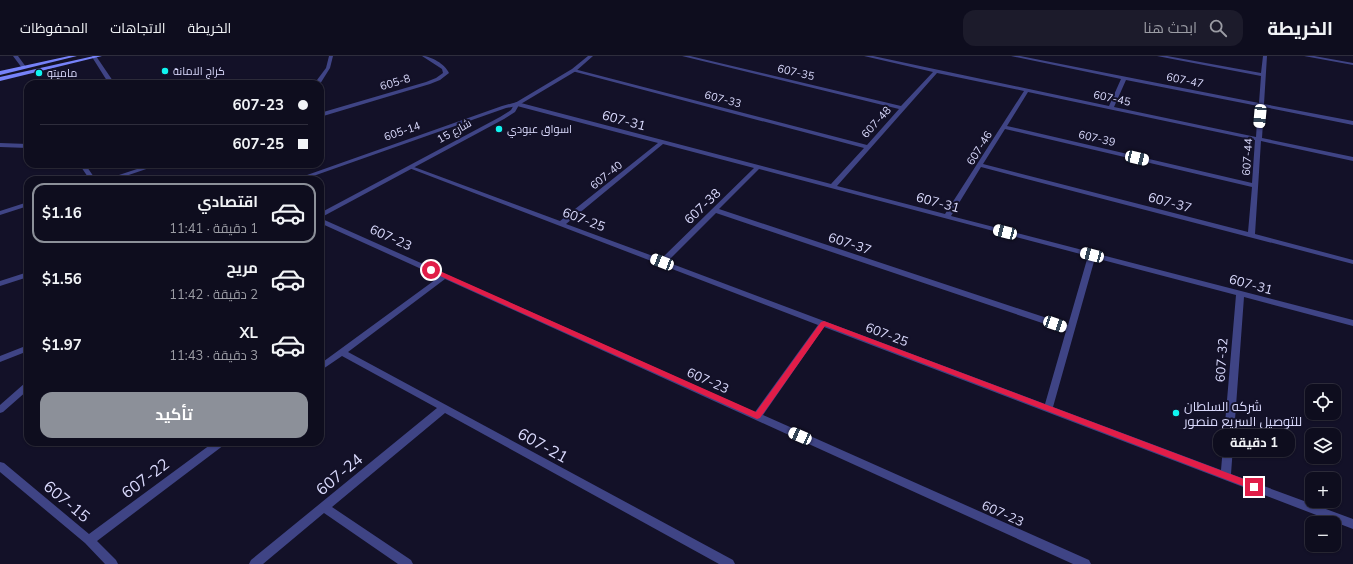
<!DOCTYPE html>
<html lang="ar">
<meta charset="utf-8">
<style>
:root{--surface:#0e0d1e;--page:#1c1b2b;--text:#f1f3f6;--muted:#9b9ca4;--line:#2e2d3c;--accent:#8c9099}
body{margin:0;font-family:"Nunito Sans",Cairo,sans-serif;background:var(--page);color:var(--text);direction:rtl;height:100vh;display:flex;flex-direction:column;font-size:15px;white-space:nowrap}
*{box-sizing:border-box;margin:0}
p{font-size:13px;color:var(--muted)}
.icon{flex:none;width:22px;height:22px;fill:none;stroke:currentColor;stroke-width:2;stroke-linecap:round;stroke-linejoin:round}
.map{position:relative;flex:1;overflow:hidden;direction:ltr}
.sheet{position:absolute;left:24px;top:120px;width:300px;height:270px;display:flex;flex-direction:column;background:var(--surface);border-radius:12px;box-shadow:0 1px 3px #0004,0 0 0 1px var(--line);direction:rtl}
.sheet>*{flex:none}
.banner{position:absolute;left:24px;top:24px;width:300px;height:88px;border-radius:12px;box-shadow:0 1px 3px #0004,0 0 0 1px var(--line);direction:rtl;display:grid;align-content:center;height:88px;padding:0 16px;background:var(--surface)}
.fabs{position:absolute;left:1305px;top:328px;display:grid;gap:8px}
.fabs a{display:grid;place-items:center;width:36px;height:36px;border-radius:8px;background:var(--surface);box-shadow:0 1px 3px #0004,0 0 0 1px var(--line);font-size:20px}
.end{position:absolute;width:18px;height:18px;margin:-9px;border:5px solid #e11d48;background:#fff;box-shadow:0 0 0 2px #fff}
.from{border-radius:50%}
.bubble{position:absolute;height:28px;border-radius:12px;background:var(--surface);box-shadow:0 1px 3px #0004,0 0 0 1px var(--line);font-size:13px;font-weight:700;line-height:28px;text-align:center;direction:rtl}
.car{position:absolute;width:12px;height:24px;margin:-12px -6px;border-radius:5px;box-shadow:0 0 3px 1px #0007;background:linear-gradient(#fff 24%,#345 0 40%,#fff 0 76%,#345 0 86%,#fff 0)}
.banner b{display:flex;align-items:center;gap:14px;height:38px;font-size:15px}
.banner b+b{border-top:1px solid var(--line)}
.banner i{width:10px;height:10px;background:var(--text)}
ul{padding:7px 0 0;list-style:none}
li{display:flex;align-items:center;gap:12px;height:60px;margin:0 8px 6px;padding:0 8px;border:2px solid transparent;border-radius:12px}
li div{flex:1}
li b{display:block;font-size:15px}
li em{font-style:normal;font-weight:700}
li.active{border-color:var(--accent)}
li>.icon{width:36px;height:36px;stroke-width:1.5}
.action{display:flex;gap:8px;margin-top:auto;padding:8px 16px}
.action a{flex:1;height:46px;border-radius:12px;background:var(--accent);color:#fff;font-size:16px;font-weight:700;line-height:46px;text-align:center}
header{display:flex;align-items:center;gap:24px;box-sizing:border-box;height:56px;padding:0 20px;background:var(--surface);border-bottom:1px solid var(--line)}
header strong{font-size:19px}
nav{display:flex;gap:22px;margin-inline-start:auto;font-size:14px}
.search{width:280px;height:36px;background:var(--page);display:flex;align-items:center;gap:10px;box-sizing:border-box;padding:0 14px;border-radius:12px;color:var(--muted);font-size:15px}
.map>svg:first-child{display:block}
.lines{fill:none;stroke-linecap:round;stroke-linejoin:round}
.minor{fill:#3f4485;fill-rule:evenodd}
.tertiary{fill:#3f4485;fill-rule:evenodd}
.secondary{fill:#7682f9;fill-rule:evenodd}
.route{fill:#e11d48}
.poi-dot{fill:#0ff4f0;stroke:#131128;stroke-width:1.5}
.labels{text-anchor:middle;stroke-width:4;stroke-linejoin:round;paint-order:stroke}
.far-poi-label{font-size:11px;fill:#dadafd;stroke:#131128;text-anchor:start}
.far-street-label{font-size:11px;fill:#dadafd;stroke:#131128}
.street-label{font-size:13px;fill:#dadafd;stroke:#131128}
.poi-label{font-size:13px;fill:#dadafd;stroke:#131128;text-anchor:start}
.near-street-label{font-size:16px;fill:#dadafd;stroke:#131128}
</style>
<header>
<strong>الخريطة</strong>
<div class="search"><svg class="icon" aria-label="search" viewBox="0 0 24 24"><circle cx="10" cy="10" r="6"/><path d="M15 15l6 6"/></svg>ابحث هنا</div>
<nav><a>الخريطة</a><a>الاتجاهات</a><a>المحفوظات</a></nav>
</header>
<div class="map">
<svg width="1353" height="508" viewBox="0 0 1353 508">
<rect width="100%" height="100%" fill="#131128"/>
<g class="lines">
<path class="minor" d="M 13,0 L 18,0 L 26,11 L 26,12 L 22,12 Z
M 92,0 L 96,0 L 115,28 L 109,28 L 92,1 Z
M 329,0 L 333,0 L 330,12 L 320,28 L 314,28 L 326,12 Z
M 422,0 C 431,0 445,8 449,17 L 440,24 L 430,28 L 320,61 L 320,57 L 426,26 L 436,22 L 443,17 L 442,13 Z
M 682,0 L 690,0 L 901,50 L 933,16 L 864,0 L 873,0 L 1109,50 L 1121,23 L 1011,0 L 1020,0 L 1259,47 L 1261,20 L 1157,0 L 1167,0 L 1261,17 L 1263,0 L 1267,0 L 1264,48 L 1353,65 L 1353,69 L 1264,51 L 1262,82 L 1353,101 L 1353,105 L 1261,85 L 1255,178 L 1353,204 L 1353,208 L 981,111 L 951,160 L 1353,264 L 1353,270 L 1244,241 L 1231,418 L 1353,463 L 1353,473 L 824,271 L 763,359 L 1089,504 L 1091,508 L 1073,508 L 445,223 L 348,296 L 733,504 L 735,508 L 719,508 L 445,357 L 332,451 L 411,504 L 413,508 L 398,508 L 324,457 L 263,508 L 249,508 L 251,504 L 437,352 L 342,300 L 320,315 L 320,308 L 439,221 L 320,167 L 320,162 L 755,356 L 818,269 L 409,112 L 412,110 L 414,111 L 560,165 L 658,87 L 517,50 L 506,52 L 302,124 L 293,124 L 502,50 L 517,46 L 831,128 L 864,92 L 572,15 L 572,13 L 574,13 L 867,89 L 899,53 ZM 937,17 L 1024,35 L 945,158 L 837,130 ZM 1126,24 L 1258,50 L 1256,81 L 1114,51 ZM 1028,36 L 1255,84 L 1252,127 L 1007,70 ZM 1005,73 L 1252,131 L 1248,176 L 983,108 ZM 663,88 L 754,112 L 661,203 L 566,168 ZM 759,113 L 1088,200 L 1068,269 L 719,153 ZM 716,157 L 1066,275 L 1045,348 L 667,206 ZM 1095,202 L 1236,239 L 1221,414 L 1053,351 Z
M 1304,0 L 1314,0 L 1353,7 L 1353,9 Z
M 0,87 L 28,88 L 28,92 L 0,91 Z
M 79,108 L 85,108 L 96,124 L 90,124 Z
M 152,108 L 161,108 L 114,124 L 104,124 Z
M 28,146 L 28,150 L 0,159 L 0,155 Z
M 28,216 L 28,221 L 0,230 L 0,225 Z
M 28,289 L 28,295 L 0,306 L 0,300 Z
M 214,386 L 226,386 L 224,389 L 97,485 L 116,504 L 118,508 L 105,508 L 85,487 L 0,416 L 0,406 L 4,407 L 89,478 Z"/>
<path class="tertiary" d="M 588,0 L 593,0 L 576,15 L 519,49 L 515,56 L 504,63 L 320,162 L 320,157 L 500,61 L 511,54 L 515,47 L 572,13 Z
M 28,326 L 28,334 L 3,356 L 0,357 L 0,349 L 25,327 Z"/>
<path class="secondary" d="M 69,0 L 77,0 L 0,19 L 0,15 Z
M 94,0 L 102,0 L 0,25 L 0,21 Z"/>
</g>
<path class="route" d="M 429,212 L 433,212 L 756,356 L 821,266 L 824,265 L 1257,428 L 1258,431 L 1257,433 L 1251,433 L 825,270 L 760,362 L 757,363 L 429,215 Z"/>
<g class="poi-dot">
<circle cx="165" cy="15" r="4"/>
<circle cx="39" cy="17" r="4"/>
<circle cx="499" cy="73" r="4"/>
<circle cx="1176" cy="357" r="4"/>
</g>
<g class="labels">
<g class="far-poi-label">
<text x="173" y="19">كراج الامانة</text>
<text x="47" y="21">ماميتو</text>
<text x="507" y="77">اسواق عبودي</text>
</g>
<g class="far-street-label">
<text transform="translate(796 16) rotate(13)" y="4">607-35</text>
<text transform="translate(1185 24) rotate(11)" y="4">607-47</text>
<text transform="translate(395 26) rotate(-17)" y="4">605-8</text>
<text transform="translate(1112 42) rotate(12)" y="4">607-45</text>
<text transform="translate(723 43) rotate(15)" y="4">607-33</text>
<text transform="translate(876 66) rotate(-48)" y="4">607-48</text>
<text transform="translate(402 75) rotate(-19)" y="4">605-14</text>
<text transform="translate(454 75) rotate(-29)" y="4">شارع 15</text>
<text transform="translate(1097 82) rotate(13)" y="4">607-39</text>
<text transform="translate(979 92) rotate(-58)" y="4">607-46</text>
<text transform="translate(1247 101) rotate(-86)" y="4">607-44</text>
<text transform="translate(606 119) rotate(-39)" y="4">607-40</text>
</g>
<g class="street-label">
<text transform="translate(624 64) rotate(15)" y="5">607-31</text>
<text transform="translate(938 146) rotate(15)" y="5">607-31</text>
<text transform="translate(1170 146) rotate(15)" y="5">607-37</text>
<text transform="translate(702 150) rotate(-44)" y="5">607-38</text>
<text transform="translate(584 163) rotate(21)" y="5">607-25</text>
<text transform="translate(391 181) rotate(24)" y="5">607-23</text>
<text transform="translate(850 187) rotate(18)" y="5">607-37</text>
<text transform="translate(1251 228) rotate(15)" y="5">607-31</text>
<text transform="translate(887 278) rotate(21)" y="5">607-25</text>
<text transform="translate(1221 304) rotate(-86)" y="5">607-32</text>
<text transform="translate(708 324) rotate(24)" y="5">607-23</text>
<text transform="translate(1003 457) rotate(24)" y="5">607-23</text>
</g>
<g class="poi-label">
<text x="1184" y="355">شركه السلطان<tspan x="1184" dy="15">للتوصيل السريع منصور</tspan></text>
</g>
<g class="near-street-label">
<text transform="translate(543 389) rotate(29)" y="6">607-21</text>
<text transform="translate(339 418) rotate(-40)" y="6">607-24</text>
<text transform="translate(145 422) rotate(-37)" y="6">607-22</text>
<text transform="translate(67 445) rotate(40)" y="6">607-15</text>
</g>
</g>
</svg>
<div class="fabs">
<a><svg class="icon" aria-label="locate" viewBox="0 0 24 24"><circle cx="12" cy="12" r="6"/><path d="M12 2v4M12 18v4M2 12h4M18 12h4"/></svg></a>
<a><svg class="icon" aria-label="layers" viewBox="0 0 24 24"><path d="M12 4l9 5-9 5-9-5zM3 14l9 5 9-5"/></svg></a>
<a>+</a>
<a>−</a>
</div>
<i class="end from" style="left:431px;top:214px"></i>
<i class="end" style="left:1254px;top:431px"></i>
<div class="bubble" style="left:1213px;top:373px;width:82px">1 دقيقة</div>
<i class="car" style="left:1260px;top:60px;rotate:185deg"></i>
<i class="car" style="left:1137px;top:102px;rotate:103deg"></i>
<i class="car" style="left:1005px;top:176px;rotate:285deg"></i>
<i class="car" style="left:1092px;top:199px;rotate:285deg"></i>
<i class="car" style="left:662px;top:206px;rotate:291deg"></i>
<i class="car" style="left:1055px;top:268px;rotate:109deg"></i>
<i class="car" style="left:800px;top:380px;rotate:294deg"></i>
<div class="banner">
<b><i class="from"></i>607-23</b>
<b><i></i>607-25</b>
</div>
<section class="sheet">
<ul>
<li class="active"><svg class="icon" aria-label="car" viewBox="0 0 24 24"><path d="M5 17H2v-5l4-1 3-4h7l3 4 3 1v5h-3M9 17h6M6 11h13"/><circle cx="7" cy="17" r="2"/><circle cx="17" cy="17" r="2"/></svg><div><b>اقتصادي</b><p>1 دقيقة · 11:41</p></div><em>$1.16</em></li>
<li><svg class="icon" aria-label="car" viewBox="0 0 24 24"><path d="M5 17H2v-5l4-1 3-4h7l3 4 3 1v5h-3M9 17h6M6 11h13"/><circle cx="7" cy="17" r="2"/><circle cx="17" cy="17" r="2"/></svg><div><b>مريح</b><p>2 دقيقة · 11:42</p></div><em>$1.56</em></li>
<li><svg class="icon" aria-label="car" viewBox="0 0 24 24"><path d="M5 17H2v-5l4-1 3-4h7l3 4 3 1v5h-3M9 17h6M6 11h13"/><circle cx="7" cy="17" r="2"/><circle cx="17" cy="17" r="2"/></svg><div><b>XL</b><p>3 دقيقة · 11:43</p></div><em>$1.97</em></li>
</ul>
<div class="action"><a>تأكيد</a></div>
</section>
</div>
